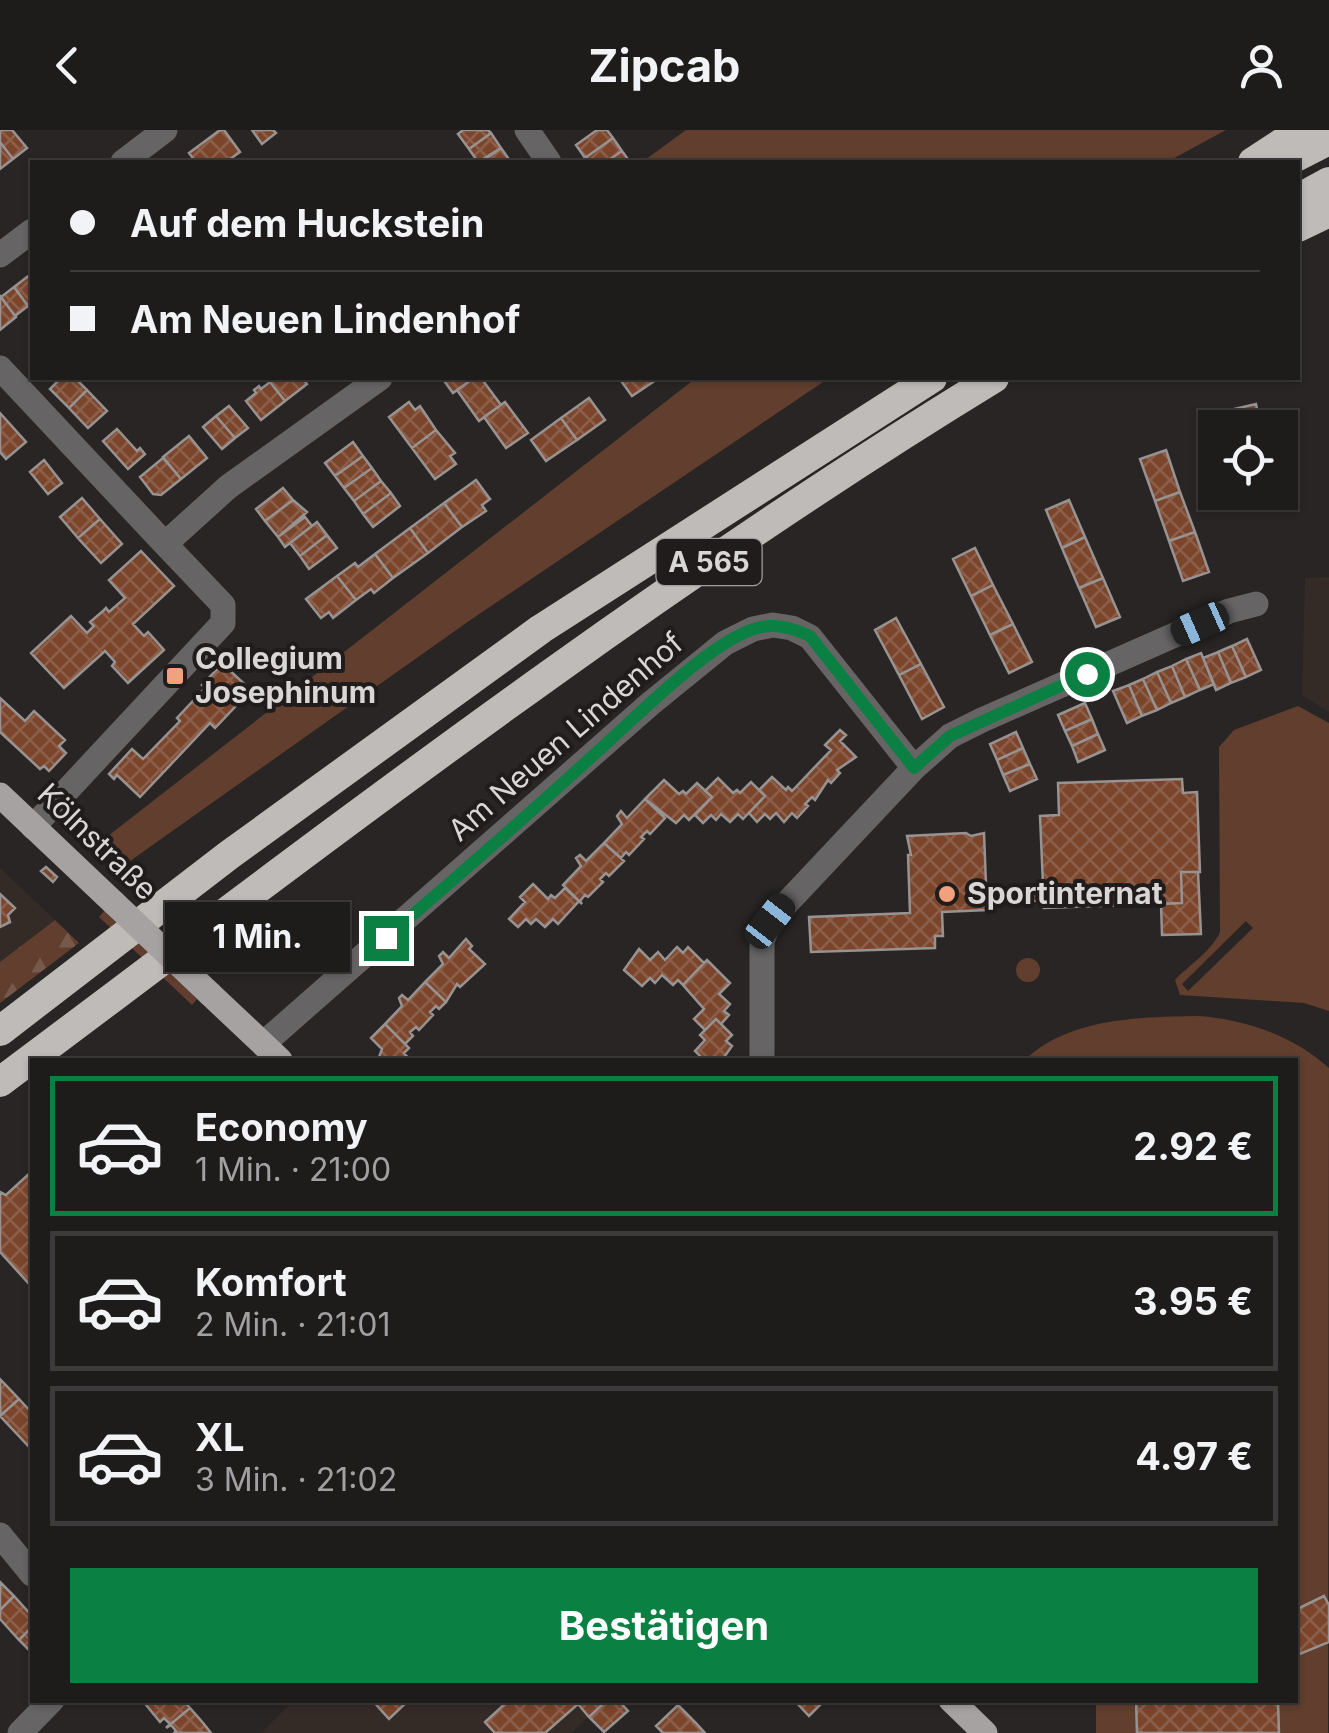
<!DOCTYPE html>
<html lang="de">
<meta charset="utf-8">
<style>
:root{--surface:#1e1c1b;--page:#262524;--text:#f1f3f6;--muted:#a1a1a3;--line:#3c3a3a;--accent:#0b8043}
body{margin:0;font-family:Inter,sans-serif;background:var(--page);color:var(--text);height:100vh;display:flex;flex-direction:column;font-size:38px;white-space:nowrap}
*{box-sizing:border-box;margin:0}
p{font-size:32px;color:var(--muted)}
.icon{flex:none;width:55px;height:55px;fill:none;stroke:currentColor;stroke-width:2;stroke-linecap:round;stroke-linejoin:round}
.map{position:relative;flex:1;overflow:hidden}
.details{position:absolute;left:30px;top:928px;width:1268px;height:645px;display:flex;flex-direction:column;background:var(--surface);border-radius:0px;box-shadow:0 2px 8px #0004,0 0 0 2px var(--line)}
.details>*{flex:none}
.hud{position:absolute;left:30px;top:30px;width:1270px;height:220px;border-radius:0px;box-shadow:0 2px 8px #0004,0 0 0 2px var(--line);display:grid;align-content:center;height:220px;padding:0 40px;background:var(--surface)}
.controls{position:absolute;left:1198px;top:280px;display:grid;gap:20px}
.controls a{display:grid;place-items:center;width:100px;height:100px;border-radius:0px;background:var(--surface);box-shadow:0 2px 8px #0004,0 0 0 2px var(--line);font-size:50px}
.end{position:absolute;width:45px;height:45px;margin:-22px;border:12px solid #0b8043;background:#fff;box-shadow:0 0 0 5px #fff}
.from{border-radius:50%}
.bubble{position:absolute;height:70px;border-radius:0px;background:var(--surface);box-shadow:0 2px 8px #0004,0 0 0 2px var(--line);font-size:32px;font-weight:700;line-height:70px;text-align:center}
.car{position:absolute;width:30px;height:60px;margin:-30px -15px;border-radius:12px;box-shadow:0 0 8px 2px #0007;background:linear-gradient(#222 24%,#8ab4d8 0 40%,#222 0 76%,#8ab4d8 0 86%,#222 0)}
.hud b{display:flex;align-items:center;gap:35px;height:95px;font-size:38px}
.hud b+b{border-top:2px solid var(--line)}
.hud i{width:25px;height:25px;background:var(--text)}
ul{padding:18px 0 0;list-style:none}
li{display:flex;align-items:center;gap:30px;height:140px;margin:0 20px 15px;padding:0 20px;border:5px solid var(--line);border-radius:0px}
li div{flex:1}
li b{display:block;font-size:38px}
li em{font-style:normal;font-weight:700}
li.current{border-color:var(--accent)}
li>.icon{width:90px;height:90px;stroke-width:1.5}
.button{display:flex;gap:20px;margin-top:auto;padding:20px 40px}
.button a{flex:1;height:115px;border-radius:0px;background:var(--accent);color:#fff;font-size:40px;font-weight:700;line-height:115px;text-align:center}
header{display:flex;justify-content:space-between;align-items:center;height:130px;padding:0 40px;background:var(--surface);font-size:45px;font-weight:700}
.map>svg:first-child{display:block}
.built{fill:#342b27}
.green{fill:#613e2e;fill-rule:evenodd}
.forest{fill:url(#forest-firs)}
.building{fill:url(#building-cross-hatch);stroke:#979392;stroke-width:2.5}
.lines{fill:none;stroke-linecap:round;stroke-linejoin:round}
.minor{stroke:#666464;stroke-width:25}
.major{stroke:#a6a2a1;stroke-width:25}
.highway{stroke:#bfbbb9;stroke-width:30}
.major-bridge{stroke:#a6a2a1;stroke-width:25}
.route{stroke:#0b8043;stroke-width:12}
.poi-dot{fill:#f1a17d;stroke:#1f1c1b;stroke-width:4}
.labels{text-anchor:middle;stroke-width:8;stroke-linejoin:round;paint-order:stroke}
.shield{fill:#1f1c1b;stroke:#a19f9e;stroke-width:2.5}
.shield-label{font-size:28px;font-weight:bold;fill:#d9d7d6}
.poi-label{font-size:30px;font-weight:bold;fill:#d9d7d6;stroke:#1f1c1b;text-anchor:start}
.street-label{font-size:30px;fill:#d9d7d6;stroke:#1f1c1b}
</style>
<header><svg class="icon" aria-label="back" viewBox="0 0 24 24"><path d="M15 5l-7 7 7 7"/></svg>Zipcab<svg class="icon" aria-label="person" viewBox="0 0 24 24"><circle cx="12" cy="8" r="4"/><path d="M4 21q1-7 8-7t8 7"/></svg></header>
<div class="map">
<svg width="1329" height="1603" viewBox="0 0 1329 1603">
<defs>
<pattern id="forest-firs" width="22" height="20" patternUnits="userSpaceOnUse" patternTransform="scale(2.5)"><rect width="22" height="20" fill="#613e2e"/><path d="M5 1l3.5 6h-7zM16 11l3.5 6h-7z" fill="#77594c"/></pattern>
<pattern id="building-cross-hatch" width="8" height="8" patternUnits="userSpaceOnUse" patternTransform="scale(2.5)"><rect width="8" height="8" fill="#7b452c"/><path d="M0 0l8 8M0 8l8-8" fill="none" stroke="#8d5f4a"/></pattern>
</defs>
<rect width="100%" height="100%" fill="#282524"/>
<path class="built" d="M 1329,447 L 1329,582 L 1302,565 L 1305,448 Z
M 0,738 L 55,790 L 0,832 Z
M 294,1570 L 607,1570 L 571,1603 L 261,1603 Z"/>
<path class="green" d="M 686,0 L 1226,0 L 1167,32 L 642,32 Z
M 696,248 L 829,248 L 469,491 L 123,736 L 99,713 Z
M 1298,576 L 1329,593 L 1329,881 L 1304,873 L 1180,865 L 1175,850 C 1190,834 1212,821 1220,802 L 1219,617 L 1234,600 ZM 1246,791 L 1253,798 L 1188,861 L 1182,854 Z
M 104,781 L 197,869 L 192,875 L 99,787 Z
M1016 840a12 12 0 1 1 24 0a12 12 0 1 1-24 0Z
M 1200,886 C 1247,890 1294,906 1329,938 L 1328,1603 L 1096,1603 L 1096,1570 L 1295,1570 L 1295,930 L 1025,930 C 1069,887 1143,887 1200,886 Z"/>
<path class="forest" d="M 55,790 L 79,813 L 0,873 L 0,832 Z"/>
<path class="building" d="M 0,0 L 12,0 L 27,18 L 13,29 L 0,12 Z
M 220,0 L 224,0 L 240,22 L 226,32 L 196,32 L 189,23 Z
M 252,0 L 273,0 L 276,3 L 262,14 Z
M 463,0 L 488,0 L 491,3 L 469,19 L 458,4 Z
M 597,0 L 607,0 L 613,8 L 585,28 L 576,15 Z
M 491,3 L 501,18 L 478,32 L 469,19 Z
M 613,8 L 622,21 L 606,32 L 588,32 L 585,28 Z
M 0,12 L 13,29 L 0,39 Z
M 501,18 L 511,32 L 481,32 Z
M 622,21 L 630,32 L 606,32 Z
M 31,144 L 32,172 L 28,176 L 14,157 Z
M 14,157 L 28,176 L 15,186 L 1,167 Z
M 0,166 L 16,187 L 0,200 Z
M 61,248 L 75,248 L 87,260 L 69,278 L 50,259 Z
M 276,248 L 302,248 L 307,254 L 285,271 L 270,252 Z
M 442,248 L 474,248 L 453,263 Z
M 474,248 L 481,248 L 501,275 L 479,291 L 457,260 Z
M 619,248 L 659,248 L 632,266 Z
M 270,252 L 285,271 L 261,290 L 246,271 L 256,263 L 254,260 L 259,256 L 261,259 Z
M 87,260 L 107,281 L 88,298 L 69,278 Z
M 589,268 L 605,290 L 577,310 L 561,288 Z
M 409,272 L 415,280 L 420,276 L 436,300 L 412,318 L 389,287 Z
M 505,272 L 528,303 L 506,318 L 484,287 Z
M 1256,274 L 1261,298 L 1234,298 L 1230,280 Z
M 229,276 L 248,298 L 235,308 L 216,286 Z
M 0,283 L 26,312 L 6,329 L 0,322 Z
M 216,286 L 235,308 L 222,319 L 203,297 Z
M 561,288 L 577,310 L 546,331 L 531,310 Z
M 117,299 L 137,321 L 140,318 L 145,324 L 128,339 L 103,311 Z
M 436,300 L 455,323 L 450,326 L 456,334 L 435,349 L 412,318 Z
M 189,306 L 207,328 L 181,349 L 163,327 Z
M 353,312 L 363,326 L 335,346 L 325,333 Z
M 1166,320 L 1180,362 L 1155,371 L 1140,329 Z
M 363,326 L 372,338 L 344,358 L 335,346 Z
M 163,328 L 181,349 L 161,365 L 153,364 L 140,347 Z
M 44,330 L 62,353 L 48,364 L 30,342 Z
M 372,338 L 381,351 L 354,371 L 344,358 Z
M 476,350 L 490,369 L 482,375 L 486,381 L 462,397 L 444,373 Z
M 381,351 L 391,363 L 363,384 L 354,371 Z
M 283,358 L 293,370 L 265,391 L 256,379 Z
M 1180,362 L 1195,402 L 1169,411 L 1155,371 Z
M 1248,362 L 1275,362 L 1278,375 L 1252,380 Z
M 391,363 L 400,376 L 373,397 L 363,384 Z
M 82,368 L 100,389 L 78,408 L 60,387 Z
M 293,370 L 307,382 L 278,407 L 265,391 Z
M 1069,370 L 1085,407 L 1062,418 L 1046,380 Z
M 444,373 L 462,397 L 428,423 L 410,398 Z
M 305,387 L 312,396 L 285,417 L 278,407 Z
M 100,389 L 122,414 L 101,433 L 78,408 Z
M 317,392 L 327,405 L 300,426 L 290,413 Z
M 410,398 L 428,423 L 393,448 L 375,424 Z
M 1195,402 L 1209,442 L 1183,451 L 1169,411 Z
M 327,405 L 337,418 L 309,439 L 300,426 Z
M 1085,407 L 1103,448 L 1079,458 L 1062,418 Z
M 975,418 L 993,455 L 971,466 L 953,429 Z
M 141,421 L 174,456 L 133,494 L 144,506 L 148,502 L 164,520 L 128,553 L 112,536 L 115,532 L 105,521 L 64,558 L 31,523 L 71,486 L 87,503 L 94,496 L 90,492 L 103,481 L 106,478 L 109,482 L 125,468 L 109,450 Z
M 375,424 L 393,448 L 374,463 L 371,459 L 356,470 L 337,446 L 355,433 L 358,437 Z
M 337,446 L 356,470 L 333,488 L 329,482 L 321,488 L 306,469 Z
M 1103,448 L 1120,487 L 1096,497 L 1079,458 Z
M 993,455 L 1013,494 L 990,505 L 971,466 Z
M 896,488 L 921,534 L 899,545 L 875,500 Z
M 1013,494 L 1032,532 L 1009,543 L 990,505 Z
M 1247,509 L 1261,540 L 1246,547 L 1232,516 Z
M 1232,516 L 1246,547 L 1231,553 L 1218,522 Z
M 1218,522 L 1231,553 L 1216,560 L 1203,528 Z
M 1201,523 L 1214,554 L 1200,560 L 1186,529 Z
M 1186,529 L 1200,560 L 1185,567 L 1172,536 Z
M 226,530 L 231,536 L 228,539 L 251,560 L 215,598 L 210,593 L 140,667 L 117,645 L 114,649 L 109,644 L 132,619 L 143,629 L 180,591 L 177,588 L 205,558 L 202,555 Z
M 921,534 L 944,577 L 922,589 L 899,545 Z
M 1172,536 L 1185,567 L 1171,573 L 1157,542 Z
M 1157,542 L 1171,573 L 1157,580 L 1143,549 Z
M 1143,549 L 1157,580 L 1142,586 L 1129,555 Z
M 1129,555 L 1142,586 L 1127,593 L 1113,561 Z
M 0,568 L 25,591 L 34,581 L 65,610 L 59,616 L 66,623 L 49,641 L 44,636 L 40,639 L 0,602 Z
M 1085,573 L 1092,589 L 1065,601 L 1058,585 Z
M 1092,589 L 1098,604 L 1072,616 L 1065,601 Z
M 840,600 L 846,605 L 840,611 L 856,627 L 837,640 L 840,643 L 831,653 L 828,650 L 815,670 L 812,667 L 805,674 L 808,676 L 797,688 L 792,683 L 784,692 L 776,683 L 770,689 L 765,684 L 757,692 L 749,683 L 765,666 L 759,660 L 772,647 L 786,660 L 788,657 L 792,661 L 831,620 L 825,615 Z
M 1016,602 L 1023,618 L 997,630 L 990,614 Z
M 1098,604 L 1105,620 L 1078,632 L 1072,616 Z
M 1023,618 L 1030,634 L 1003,645 L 997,630 Z
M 1030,634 L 1037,649 L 1010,661 L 1003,645 Z
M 718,648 L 733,663 L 737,660 L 740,663 L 751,652 L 765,666 L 743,689 L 738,684 L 730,692 L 721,684 L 716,690 L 711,685 L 703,693 L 695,685 L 712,667 L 705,661 Z
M 1182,649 L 1183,663 L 1197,662 L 1200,742 L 1181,742 L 1182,773 L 1044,778 L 1040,686 L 1059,685 L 1058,653 Z
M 664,650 L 679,664 L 683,661 L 686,664 L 697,653 L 712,667 L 689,690 L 684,685 L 676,693 L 645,669 Z
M 645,669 L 665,688 L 650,704 L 647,701 L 641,707 L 644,709 L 629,725 L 626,722 L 621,728 L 604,713 L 622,694 L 617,686 L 621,681 L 627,688 Z
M 966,703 L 971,706 L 984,703 L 987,780 L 942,782 L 943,806 L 935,806 L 935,818 L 811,822 L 809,787 L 910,783 L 908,725 L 911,725 L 907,706 Z
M 604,713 L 624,731 L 609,746 L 606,743 L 600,749 L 603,752 L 588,767 L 585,765 L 580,771 L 582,774 L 563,755 L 581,736 L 576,728 L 580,725 L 586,731 Z
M 46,737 L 57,747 L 53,752 L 41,741 Z
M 1181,742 L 1198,742 L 1201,804 L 1162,805 L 1161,774 L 1182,773 Z
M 533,754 L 548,769 L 551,765 L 555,768 L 565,758 L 579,771 L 558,794 L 553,789 L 545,797 L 536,789 L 531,794 L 526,789 L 518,797 L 509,789 L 525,772 L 520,767 Z
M 1031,760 L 1031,763 L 1043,763 L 1043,771 L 987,770 L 987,762 Z
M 0,764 L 15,778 L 8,785 L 10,792 L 0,797 Z
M 466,809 L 472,816 L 469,819 L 485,834 L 460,857 L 457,854 L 446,872 L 425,852 L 443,834 L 439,826 L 443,822 L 449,828 Z
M 677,817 L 683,823 L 688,817 L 704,833 L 683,855 L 678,850 L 673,855 L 662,845 L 655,853 L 650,848 L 642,856 L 624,840 L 639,819 L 650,830 L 658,822 L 665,830 Z
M 707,830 L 730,853 L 719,864 L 730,874 L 724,881 L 729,885 L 721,894 L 716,889 L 705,900 L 694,889 L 704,879 L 683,855 Z
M 425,852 L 446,872 L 439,879 L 436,876 L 430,882 L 433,885 L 419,900 L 416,897 L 410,902 L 413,906 L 405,914 L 385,894 L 402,876 L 399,868 L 402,865 L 408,870 Z
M 716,889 L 732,905 L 726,911 L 732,916 L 722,930 L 704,930 L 695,921 L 705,910 L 700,905 Z
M 385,894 L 409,918 L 404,923 L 410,930 L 378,930 L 382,919 L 371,908 Z
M 32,1041 L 32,1154 L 31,1156 L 0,1122 L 0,1062 L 6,1065 Z
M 0,1249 L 19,1269 L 0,1286 Z
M 19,1269 L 32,1283 L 31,1319 L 0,1286 Z
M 0,1452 L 14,1466 L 0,1480 Z
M 14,1466 L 32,1486 L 32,1497 L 19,1510 L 0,1489 L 0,1480 Z
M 1324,1466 L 1329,1475 L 1329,1512 L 1295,1526 L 1295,1480 Z
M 32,1497 L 32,1523 L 19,1510 Z
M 142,1570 L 183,1570 L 190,1578 L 166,1598 L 170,1594 L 164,1588 L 160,1592 Z
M 372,1570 L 409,1570 L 389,1589 Z
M 509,1570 L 607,1570 L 589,1587 L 578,1574 L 545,1603 L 495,1603 L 485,1592 Z
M 607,1570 L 618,1570 L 628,1581 L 604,1602 L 589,1587 Z
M 794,1570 L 825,1570 L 809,1586 Z
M 1136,1570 L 1278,1570 L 1279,1603 L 1137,1603 Z
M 678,1575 L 695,1592 L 705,1603 L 663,1603 L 656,1596 Z
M 190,1578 L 204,1594 L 211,1603 L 174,1603 L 176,1601 L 171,1595 L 166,1598 Z"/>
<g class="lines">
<path class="minor" d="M 527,0 L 549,32
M 123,32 L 165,0
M 0,125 L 32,101
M 0,238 L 165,414
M 914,638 L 950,606 L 982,590 L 1229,481 L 1256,474
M 33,697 L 223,493 L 223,475 L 165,414 L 228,357 L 380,248
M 263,914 L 650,574 L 725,513 L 753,499 L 773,495 L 792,498 L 810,507 L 914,638 L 770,791 L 762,811 L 762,930
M 0,1405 L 32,1444
M 20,1603 L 52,1570"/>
<path class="major" d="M 0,665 L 114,773
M 210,864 L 280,930
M 951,1570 L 985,1603"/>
<path class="highway" d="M 1253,32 L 1302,0
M 1286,32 L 1329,10
M 1298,69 L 1329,52
M 1298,97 L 1329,82
M 0,901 L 229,725 L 541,499 L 932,248
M 0,952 C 326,708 647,460 994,248"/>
<path class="major-bridge" d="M 114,773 L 210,864"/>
</g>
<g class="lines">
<path class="route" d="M 386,808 C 457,747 528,685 597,622 C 635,588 706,516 751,500 C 772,492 790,497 810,506 L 914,638 L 950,606 L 1087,544"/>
</g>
<g class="poi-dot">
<rect x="165" y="536" width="20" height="20" rx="5"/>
<circle cx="947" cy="764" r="10"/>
</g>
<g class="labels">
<rect class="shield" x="656.5" y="409" width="105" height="46" rx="8"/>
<g class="shield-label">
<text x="709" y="442">A 565</text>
</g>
<g class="poi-label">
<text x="195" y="539">Collegium<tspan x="195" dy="34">Josephinum</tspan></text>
<text x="967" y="774">Sportinternat</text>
</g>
<g class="street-label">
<text transform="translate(566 607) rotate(-41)" y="10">Am Neuen Lindenhof</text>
<text transform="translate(97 712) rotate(44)" y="10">Kölnstraße</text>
</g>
</g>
</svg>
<div class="controls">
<a><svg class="icon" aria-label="locate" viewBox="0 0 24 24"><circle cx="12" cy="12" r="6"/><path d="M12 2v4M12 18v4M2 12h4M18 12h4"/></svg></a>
</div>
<i class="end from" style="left:1087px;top:544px"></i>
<i class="end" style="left:386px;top:808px"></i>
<div class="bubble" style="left:165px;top:772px;width:185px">1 Min.</div>
<i class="car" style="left:1200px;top:494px;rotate:246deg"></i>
<i class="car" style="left:770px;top:791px;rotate:38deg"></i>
<div class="hud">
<b><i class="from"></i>Auf dem Huckstein</b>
<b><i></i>Am Neuen Lindenhof</b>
</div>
<section class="details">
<ul>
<li class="current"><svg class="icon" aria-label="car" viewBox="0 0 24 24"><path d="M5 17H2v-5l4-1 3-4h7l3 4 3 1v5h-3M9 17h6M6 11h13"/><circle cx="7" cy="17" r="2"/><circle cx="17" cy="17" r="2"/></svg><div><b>Economy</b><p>1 Min. · 21:00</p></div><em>2.92 €</em></li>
<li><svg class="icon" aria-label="car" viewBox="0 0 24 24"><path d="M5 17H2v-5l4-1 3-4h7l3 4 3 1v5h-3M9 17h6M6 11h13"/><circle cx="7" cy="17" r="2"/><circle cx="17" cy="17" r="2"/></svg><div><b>Komfort</b><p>2 Min. · 21:01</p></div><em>3.95 €</em></li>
<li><svg class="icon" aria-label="car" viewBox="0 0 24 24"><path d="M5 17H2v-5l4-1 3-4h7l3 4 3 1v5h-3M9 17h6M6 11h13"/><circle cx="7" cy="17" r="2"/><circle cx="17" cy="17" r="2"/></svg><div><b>XL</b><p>3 Min. · 21:02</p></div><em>4.97 €</em></li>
</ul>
<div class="button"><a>Bestätigen</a></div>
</section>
</div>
